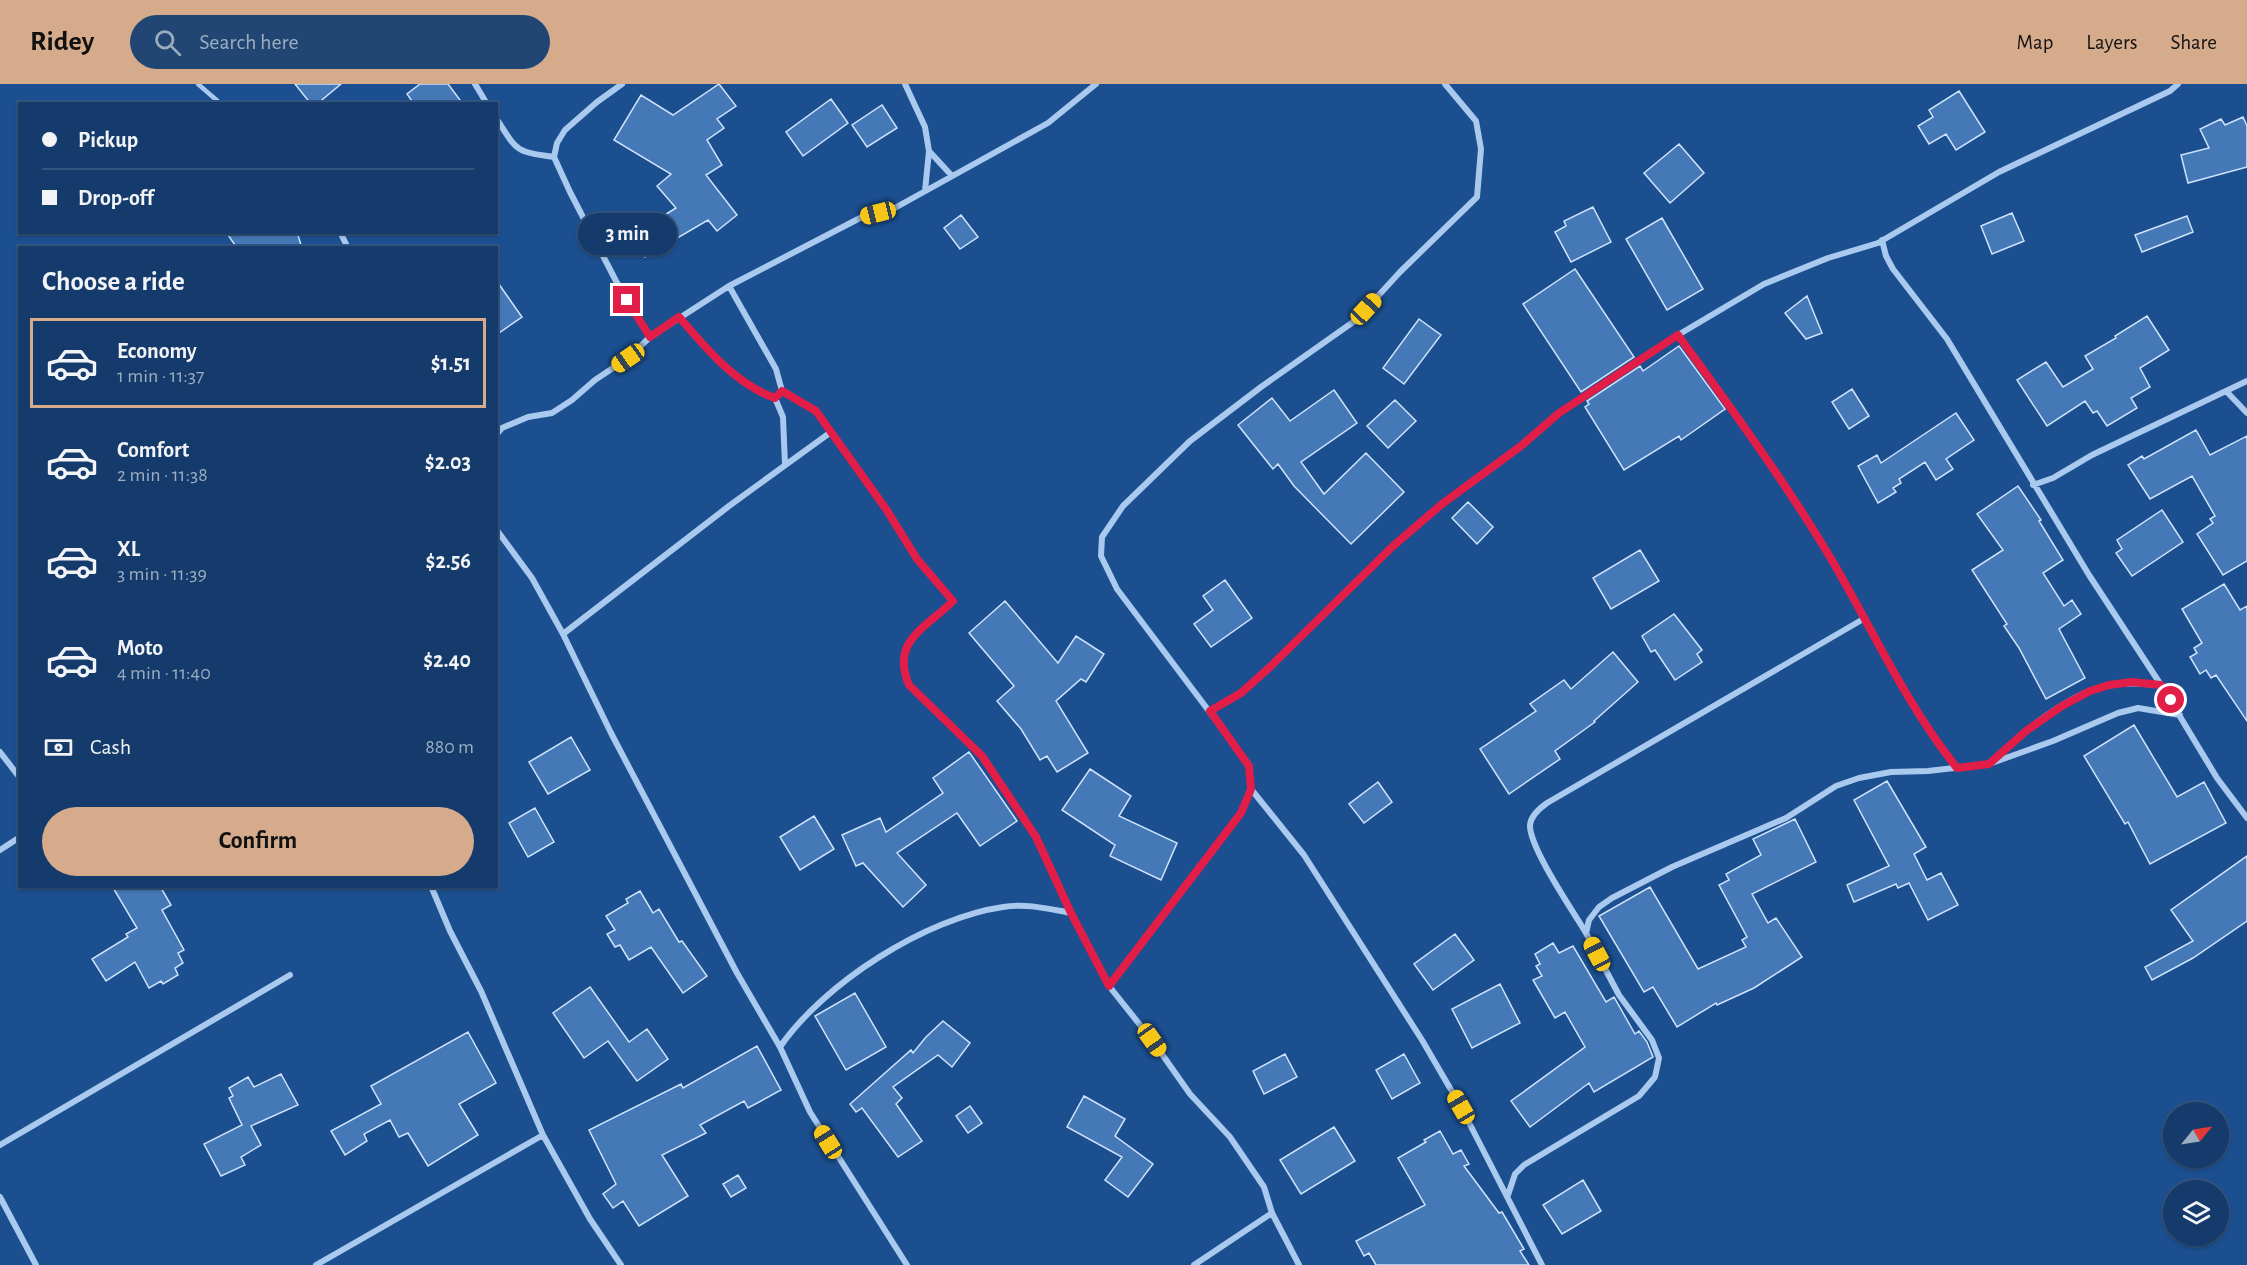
<!DOCTYPE html>
<meta charset="utf-8">
<style>
:root{--surface:#143b6b;--page:#214673;--text:#f1f3f6;--muted:#9dadc1;--line:#33557e;--accent:#d6ab8b}
body{margin:0;font-family:"Alegreya Sans",sans-serif;background:var(--page);color:var(--text);height:100vh;display:flex;flex-direction:column;font-size:22px;white-space:nowrap}
*{box-sizing:border-box;margin:0}
p{font-size:20px;color:var(--muted)}
.icon{flex:none;width:33px;height:33px;fill:none;stroke:currentColor;stroke-width:2;stroke-linecap:round;stroke-linejoin:round}
.map{position:relative;flex:1;overflow:hidden}
.details{position:absolute;left:18px;top:162px;width:480px;height:642px;display:flex;flex-direction:column;background:var(--surface);border-radius:0px;box-shadow:0 2px 4px #0004,0 0 0 2px var(--line)}
.details>*{flex:none}
.hud{position:absolute;left:18px;top:18px;width:480px;height:132px;border-radius:0px;box-shadow:0 2px 4px #0004,0 0 0 2px var(--line);display:grid;align-content:center;height:132px;padding:0 24px;background:var(--surface)}
.needle{width:39px;rotate:60deg}
.buttons{position:absolute;left:2163px;top:1018px;display:grid;gap:12px}
.buttons a{display:grid;place-items:center;width:66px;height:66px;border-radius:50%;background:var(--surface);box-shadow:0 2px 4px #0004,0 0 0 2px var(--line);font-size:30px}
.end{position:absolute;width:27px;height:27px;margin:-14px;border:8px solid #e11d48;background:#fff;box-shadow:0 0 0 3px #fff}
.from{border-radius:50%}
.bubble{position:absolute;height:42px;border-radius:21px;background:var(--surface);box-shadow:0 2px 4px #0004,0 0 0 2px var(--line);font-size:20px;font-weight:700;line-height:42px;text-align:center}
.car{position:absolute;width:18px;height:36px;margin:-18px -9px;border-radius:8px;box-shadow:0 0 4px 2px #0007;background:linear-gradient(#f5c518 24%,#345 0 40%,#f5c518 0 76%,#345 0 86%,#f5c518 0)}
.hud b{display:flex;align-items:center;gap:21px;height:57px;font-size:22px}
.hud b+b{border-top:2px solid var(--line)}
.hud i{width:15px;height:15px;background:var(--text)}
ul{padding:0;list-style:none}
li{display:flex;align-items:center;gap:18px;height:90px;margin:0 12px 9px;padding:0 12px;border:3px solid transparent;border-radius:0px}
li div{flex:1}
li b{display:block;font-size:22px}
li em{font-style:normal;font-weight:700}
li.selected{border-color:var(--accent)}
li>.icon{width:54px;height:54px;stroke-width:1.5}
h2{padding:0 24px;font-size:27px;line-height:72px}
.pay{display:flex;align-items:center;gap:15px;height:66px;padding:0 24px;font-size:22px}
.pay p{margin-inline-start:auto}
.cta{display:flex;gap:12px;margin-top:auto;padding:12px 24px}
.cta a{flex:1;height:69px;border-radius:36px;background:var(--accent);color:#111;font-size:24px;font-weight:700;line-height:69px;text-align:center}
header{display:flex;align-items:center;gap:36px;box-sizing:border-box;height:84px;padding:0 30px;background:var(--accent);color:#111}
header strong{font-size:28px}
nav{display:flex;gap:33px;margin-inline-start:auto;font-size:21px}
.search{width:420px;height:54px;background:var(--page);display:flex;align-items:center;gap:15px;box-sizing:border-box;padding:0 21px;border-radius:33px;color:var(--muted);font-size:22px}
.map>svg:first-child{display:block}
.building{fill:#4478b7;stroke:#cfe3fa;stroke-width:1.5}
.lines{fill:none;stroke-linecap:round;stroke-linejoin:round}
.lane{stroke:#a9c9ee;stroke-width:4.5}
.street{stroke:#a9c9ee;stroke-width:6}
.route{stroke:#e11d48;stroke-width:8}
</style>
<header>
<strong>Ridey</strong>
<div class="search"><svg class="icon" aria-label="search" viewBox="0 0 24 24"><circle cx="10" cy="10" r="6"/><path d="M15 15l6 6"/></svg>Search here</div>
<nav><a>Map</a><a>Layers</a><a>Share</a></nav>
</header>
<div class="map">
<svg width="2247" height="1181" viewBox="0 0 2247 1181">
<rect width="100%" height="100%" fill="#1b4f8f"/>
<path class="building" d="M 295,0 L 341,0 L 317,20 L 311,20 Z
M 420,0 L 448,0 L 463,20 L 414,20 L 407,10 Z
M 719,0 L 736,22 L 717,35 L 724,44 L 707,56 L 722,81 L 706,91 L 737,131 L 717,147 L 708,136 L 645,173 L 632,151 L 676,124 L 657,102 L 671,90 L 614,56 L 641,11 L 673,31 Z
M 1959,7 L 1985,48 L 1956,66 L 1946,50 L 1929,60 L 1918,42 L 1933,33 L 1929,26 Z
M 831,15 L 848,39 L 803,72 L 786,48 Z
M 882,21 L 897,44 L 867,63 L 852,41 Z
M 2243,33 L 2247,42 L 2247,83 L 2188,99 L 2181,71 L 2209,64 L 2200,45 L 2221,35 L 2225,41 Z
M 1679,60 L 1704,89 L 1670,119 L 1644,89 Z
M 1593,123 L 1611,158 L 1571,178 L 1555,148 L 1566,142 L 1564,137 Z
M 2012,129 L 2024,157 L 1992,170 L 1981,142 Z
M 961,131 L 978,153 L 960,165 L 944,144 Z
M 2187,132 L 2193,148 L 2142,168 L 2135,151 Z
M 1662,134 L 1703,205 L 1667,226 L 1626,155 Z
M 226,148 L 297,148 L 302,164 L 237,164 Z
M 1575,185 L 1634,273 L 1581,308 L 1523,220 Z
M 496,196 L 522,233 L 496,251 Z
M 1807,212 L 1822,249 L 1806,255 L 1785,229 Z
M 2147,232 L 2169,266 L 2140,284 L 2150,303 L 2131,314 L 2137,324 L 2107,342 L 2097,327 L 2093,329 L 2085,317 L 2047,342 L 2017,296 L 2046,278 L 2063,303 L 2093,285 L 2085,272 L 2116,254 L 2115,252 Z
M 1419,235 L 1441,251 L 1404,300 L 1383,284 Z
M 1679,262 L 1725,325 L 1681,356 L 1679,352 L 1624,386 L 1585,323 L 1589,320 L 1587,317 L 1640,282 L 1643,287 Z
M 1852,305 L 1869,332 L 1849,345 L 1832,318 Z
M 1334,306 L 1357,339 L 1301,378 L 1324,410 L 1366,369 L 1404,408 L 1351,460 L 1294,402 L 1278,380 L 1273,385 L 1238,341 L 1272,314 L 1290,337 Z
M 1395,316 L 1416,337 L 1388,364 L 1367,342 Z
M 1956,329 L 1974,356 L 1946,375 L 1953,385 L 1936,396 L 1925,378 L 1899,395 L 1901,399 L 1893,404 L 1896,408 L 1878,419 L 1858,382 L 1877,371 L 1881,379 Z
M 2196,346 L 2210,371 L 2247,352 L 2247,477 L 2223,491 L 2197,450 L 2213,439 L 2210,435 L 2215,432 L 2192,392 L 2150,415 L 2128,381 L 2142,372 L 2144,375 Z
M 2018,402 L 2041,436 L 2039,437 L 2063,476 L 2043,489 L 2064,522 L 2072,516 L 2081,530 L 2059,545 L 2085,594 L 2046,615 L 2019,564 L 2004,542 L 2007,540 L 1972,486 L 2003,466 L 1977,430 Z
M 1468,418 L 1493,443 L 1477,460 L 1452,434 Z
M 2162,426 L 2183,458 L 2132,492 L 2116,469 L 2122,465 L 2117,456 Z
M 1640,466 L 1659,497 L 1611,525 L 1593,494 Z
M 1225,496 L 1252,534 L 1211,563 L 1194,540 L 1213,526 L 1203,512 Z
M 2224,500 L 2240,526 L 2247,522 L 2247,637 L 2216,591 L 2211,594 L 2206,586 L 2200,590 L 2190,573 L 2197,569 L 2194,564 L 2202,559 L 2182,525 Z
M 1005,517 L 1058,579 L 1076,552 L 1104,570 L 1086,598 L 1081,595 L 1056,617 L 1088,669 L 1057,688 L 1047,672 L 1040,676 L 1021,645 L 997,617 L 1014,602 L 969,549 Z
M 1674,530 L 1702,566 L 1697,570 L 1702,578 L 1675,596 L 1655,566 L 1651,568 L 1642,552 Z
M 1613,568 L 1638,598 L 1594,637 L 1595,638 L 1555,667 L 1560,675 L 1509,710 L 1480,665 L 1536,627 L 1530,620 L 1564,596 L 1571,605 Z
M 2134,641 L 2177,713 L 2204,698 L 2226,739 L 2150,780 L 2128,738 L 2125,740 L 2084,672 Z
M 571,653 L 590,686 L 548,710 L 529,678 Z
M 969,668 L 1017,737 L 980,762 L 957,729 L 897,769 L 926,801 L 903,823 L 863,779 L 856,782 L 842,751 L 880,734 L 886,748 L 943,709 L 933,694 Z
M 1090,685 L 1131,712 L 1119,732 L 1177,759 L 1161,796 L 1110,772 L 1115,761 L 1062,726 Z
M 1887,697 L 1926,763 L 1914,770 L 1927,796 L 1941,789 L 1958,821 L 1928,836 L 1909,799 L 1898,804 L 1896,800 L 1854,818 L 1847,801 L 1889,782 L 1854,716 Z
M 1378,698 L 1392,718 L 1364,739 L 1349,720 Z
M 535,724 L 554,758 L 528,773 L 509,739 Z
M 814,732 L 834,765 L 800,786 L 780,753 Z
M 1795,735 L 1816,778 L 1752,810 L 1768,839 L 1776,834 L 1802,873 L 1754,904 L 1717,921 L 1716,919 L 1677,943 L 1653,903 L 1644,908 L 1599,832 L 1650,803 L 1698,885 L 1746,863 L 1742,856 L 1747,853 L 1719,801 L 1729,796 L 1726,790 L 1761,771 L 1753,755 Z
M 2247,772 L 2247,837 L 2193,874 L 2152,896 L 2145,883 L 2193,857 L 2171,826 Z
M 112,802 L 160,802 L 171,821 L 162,826 L 184,866 L 178,869 L 183,879 L 175,884 L 178,891 L 163,900 L 161,897 L 149,904 L 135,878 L 106,897 L 92,875 L 128,853 L 126,850 L 137,844 Z
M 640,807 L 653,829 L 659,825 L 679,858 L 682,857 L 707,892 L 683,909 L 651,863 L 629,876 L 620,861 L 615,863 L 607,850 L 615,846 L 606,832 L 628,819 L 626,815 Z
M 1455,850 L 1474,876 L 1433,906 L 1414,880 Z
M 1553,859 L 1559,869 L 1573,862 L 1606,918 L 1614,913 L 1635,950 L 1639,947 L 1647,958 L 1653,973 L 1594,1008 L 1589,999 L 1530,1043 L 1511,1017 L 1585,963 L 1565,928 L 1555,934 L 1533,896 L 1542,892 L 1536,882 L 1540,880 L 1535,870 Z
M 1500,900 L 1520,939 L 1472,964 L 1452,925 Z
M 590,903 L 629,958 L 647,945 L 668,975 L 637,997 L 608,957 L 584,974 L 553,929 Z
M 855,909 L 886,963 L 846,986 L 815,932 Z
M 943,937 L 970,959 L 952,983 L 938,971 L 893,1003 L 902,1014 L 896,1020 L 922,1057 L 898,1073 L 862,1024 L 856,1028 L 850,1020 L 911,966 L 913,969 L 926,953 Z
M 468,948 L 496,999 L 459,1020 L 478,1051 L 428,1082 L 408,1049 L 399,1053 L 390,1036 L 364,1050 L 367,1057 L 345,1071 L 331,1047 L 381,1020 L 371,1002 Z
M 757,962 L 781,1006 L 748,1024 L 744,1017 L 700,1041 L 706,1049 L 662,1071 L 688,1112 L 639,1142 L 623,1117 L 613,1124 L 603,1110 L 616,1100 L 589,1046 L 681,1000 L 683,1004 Z
M 1285,970 L 1297,993 L 1264,1010 L 1253,987 Z
M 1404,970 L 1420,999 L 1392,1015 L 1376,986 Z
M 281,990 L 298,1021 L 251,1042 L 261,1061 L 241,1073 L 245,1081 L 221,1092 L 204,1060 L 242,1041 L 229,1014 L 233,1012 L 229,1004 L 248,993 L 254,1003 Z
M 1084,1012 L 1125,1035 L 1115,1052 L 1153,1080 L 1128,1113 L 1105,1096 L 1122,1073 L 1067,1043 Z
M 970,1022 L 982,1039 L 968,1049 L 956,1032 Z
M 1334,1043 L 1355,1077 L 1301,1110 L 1280,1076 Z
M 1440,1047 L 1453,1070 L 1461,1066 L 1469,1080 L 1464,1082 L 1499,1129 L 1502,1128 L 1524,1165 L 1520,1167 L 1529,1181 L 1376,1181 L 1369,1169 L 1364,1172 L 1356,1157 L 1425,1121 L 1398,1074 L 1426,1058 L 1424,1056 Z
M 738,1091 L 746,1104 L 731,1113 L 723,1100 Z
M 1583,1096 L 1601,1127 L 1562,1150 L 1543,1121 Z"/>
<g class="lines">
<path class="lane" d="M 198,0 L 221,20"/>
<path class="street" d="M 475,0 L 487,20
M 622,0 L 597,18 L 565,46 L 557,59 L 554,73 L 570,108 L 616,197 L 650,253
M 905,0 L 925,43 L 929,67 L 925,107
M 496,34 C 518,68 514,67 554,73
M 929,67 L 952,92
M 340,148 L 348,164
M 1882,156 L 1886,172 L 1893,185 L 1947,255 L 2089,491 L 2161,601 L 2217,694 L 2247,734
M 729,202 L 776,285 L 782,307 L 816,327 L 886,425 L 917,475 L 953,517 C 926,544 890,557 909,601 L 982,672 L 1036,753 L 1071,829 L 1109,902 L 1152,956 L 1190,1010 L 1230,1053 L 1264,1103 L 1272,1129 L 1299,1181
M 679,233 C 706,264 735,300 775,314 L 782,307
M 1678,251 C 1730,324 1784,396 1830,473 C 1872,544 1906,619 1957,684
M 2227,308 L 2247,329
M 775,314 L 783,333 L 785,381
M 496,351 L 502,344 L 528,333 L 552,329 L 572,316 L 595,296 L 628,274 L 650,253 L 729,202 L 862,133 L 893,125 L 1048,39 L 1096,0
M 2033,401 L 2053,394 L 2092,371 L 2247,297
M 496,445 L 532,494 L 563,550 L 611,649 L 737,889 L 780,963 L 810,1028 L 907,1181
M 563,550 L 729,422 L 831,348
M 1210,627 L 1241,609 L 1271,582 L 1392,463 L 1442,420 L 1521,362 L 1559,329 L 1678,251 L 1764,200 L 1828,174 L 1878,159 L 1999,88 L 2170,7 L 2178,0
M 0,668 L 20,694
M 1991,678 C 2020,650 2071,607 2111,601 C 2128,598 2144,600 2161,601
M 1251,705 L 1304,771 L 1422,956 L 1461,1023 L 1542,1181
M 0,766 L 20,753
M 431,802 L 450,847 L 481,907 L 543,1051 L 590,1135 L 621,1181
M 1586,849 C 1573,827 1529,763 1530,741 C 1531,731 1540,724 1547,719 L 1865,534
M 1109,902 L 1241,729 L 1251,705 L 1249,683 L 1230,655 L 1117,505 L 1101,472 L 1102,453 L 1123,422 L 1190,357 L 1261,303 L 1356,236 L 1400,188 L 1477,113 L 1481,65 L 1476,37 L 1445,0
M 780,963 C 824,899 926,834 1003,823 C 1026,819 1049,825 1071,829
M 0,1061 L 290,891
M 1508,1111 L 1515,1090 L 1524,1081 L 1639,1012 L 1655,993 L 1659,974 L 1652,956 L 1619,911 L 1586,849 L 1589,836 L 1599,823 L 1612,814 L 1672,783 L 1786,734 L 1836,702 L 1859,694 L 1891,688 L 1928,687 L 1989,680 L 2053,657 L 2118,629 L 2138,624 L 2180,631
M 0,1113 L 36,1181
M 316,1181 L 543,1051
M 1194,1181 L 1272,1129"/>
</g>
<g class="lines">
<path class="route" d="M 627,216 L 650,253 L 679,233 C 706,264 735,300 775,314 L 782,307 L 816,327 L 886,425 L 917,475 L 953,517 C 926,544 890,557 909,601 L 982,672 L 1036,753 L 1071,829 L 1109,902 L 1241,729 L 1251,705 L 1249,682 L 1210,627 L 1241,609 L 1271,582 L 1392,463 L 1442,420 L 1521,362 L 1559,329 L 1678,251 C 1730,323 1784,396 1830,473 C 1872,544 1905,619 1957,684 L 1989,680 L 2026,647 L 2062,622 L 2090,607 L 2109,601 L 2132,598 L 2161,601 L 2171,616"/>
</g>
</svg>
<div class="buttons">
<a><svg class="needle" viewBox="-14 -14 28 28"><path d="M0-13l5 13h-10z" fill="#e53935"/><path d="M0 13l5-13h-10z" fill="#9dadc1"/></svg></a>
<a><svg class="icon" aria-label="layers" viewBox="0 0 24 24"><path d="M12 4l9 5-9 5-9-5zM3 14l9 5 9-5"/></svg></a>
</div>
<i class="end from" style="left:2171px;top:616px"></i>
<i class="end" style="left:627px;top:216px"></i>
<div class="bubble" style="left:578px;top:129px;width:99px">3 min</div>
<i class="car" style="left:878px;top:129px;rotate:256deg"></i>
<i class="car" style="left:1366px;top:225px;rotate:43deg"></i>
<i class="car" style="left:628px;top:274px;rotate:235deg"></i>
<i class="car" style="left:1597px;top:870px;rotate:332deg"></i>
<i class="car" style="left:1152px;top:956px;rotate:145deg"></i>
<i class="car" style="left:1461px;top:1023px;rotate:330deg"></i>
<i class="car" style="left:828px;top:1058px;rotate:328deg"></i>
<div class="hud">
<b><i class="from"></i>Pickup</b>
<b><i></i>Drop-off</b>
</div>
<section class="details">
<h2>Choose a ride</h2>
<ul>
<li class="selected"><svg class="icon" aria-label="car" viewBox="0 0 24 24"><path d="M5 17H2v-5l4-1 3-4h7l3 4 3 1v5h-3M9 17h6M6 11h13"/><circle cx="7" cy="17" r="2"/><circle cx="17" cy="17" r="2"/></svg><div><b>Economy</b><p>1 min · 11:37</p></div><em>$1.51</em></li>
<li><svg class="icon" aria-label="car" viewBox="0 0 24 24"><path d="M5 17H2v-5l4-1 3-4h7l3 4 3 1v5h-3M9 17h6M6 11h13"/><circle cx="7" cy="17" r="2"/><circle cx="17" cy="17" r="2"/></svg><div><b>Comfort</b><p>2 min · 11:38</p></div><em>$2.03</em></li>
<li><svg class="icon" aria-label="car" viewBox="0 0 24 24"><path d="M5 17H2v-5l4-1 3-4h7l3 4 3 1v5h-3M9 17h6M6 11h13"/><circle cx="7" cy="17" r="2"/><circle cx="17" cy="17" r="2"/></svg><div><b>XL</b><p>3 min · 11:39</p></div><em>$2.56</em></li>
<li><svg class="icon" aria-label="car" viewBox="0 0 24 24"><path d="M5 17H2v-5l4-1 3-4h7l3 4 3 1v5h-3M9 17h6M6 11h13"/><circle cx="7" cy="17" r="2"/><circle cx="17" cy="17" r="2"/></svg><div><b>Moto</b><p>4 min · 11:40</p></div><em>$2.40</em></li>
</ul>
<div class="pay"><svg class="icon" aria-label="cash" viewBox="0 0 24 24"><path d="M3 7h18v10H3z"/><circle cx="12" cy="12" r="2"/></svg>Cash<p>880 m</p></div>
<div class="cta"><a>Confirm</a></div>
</section>
</div>
